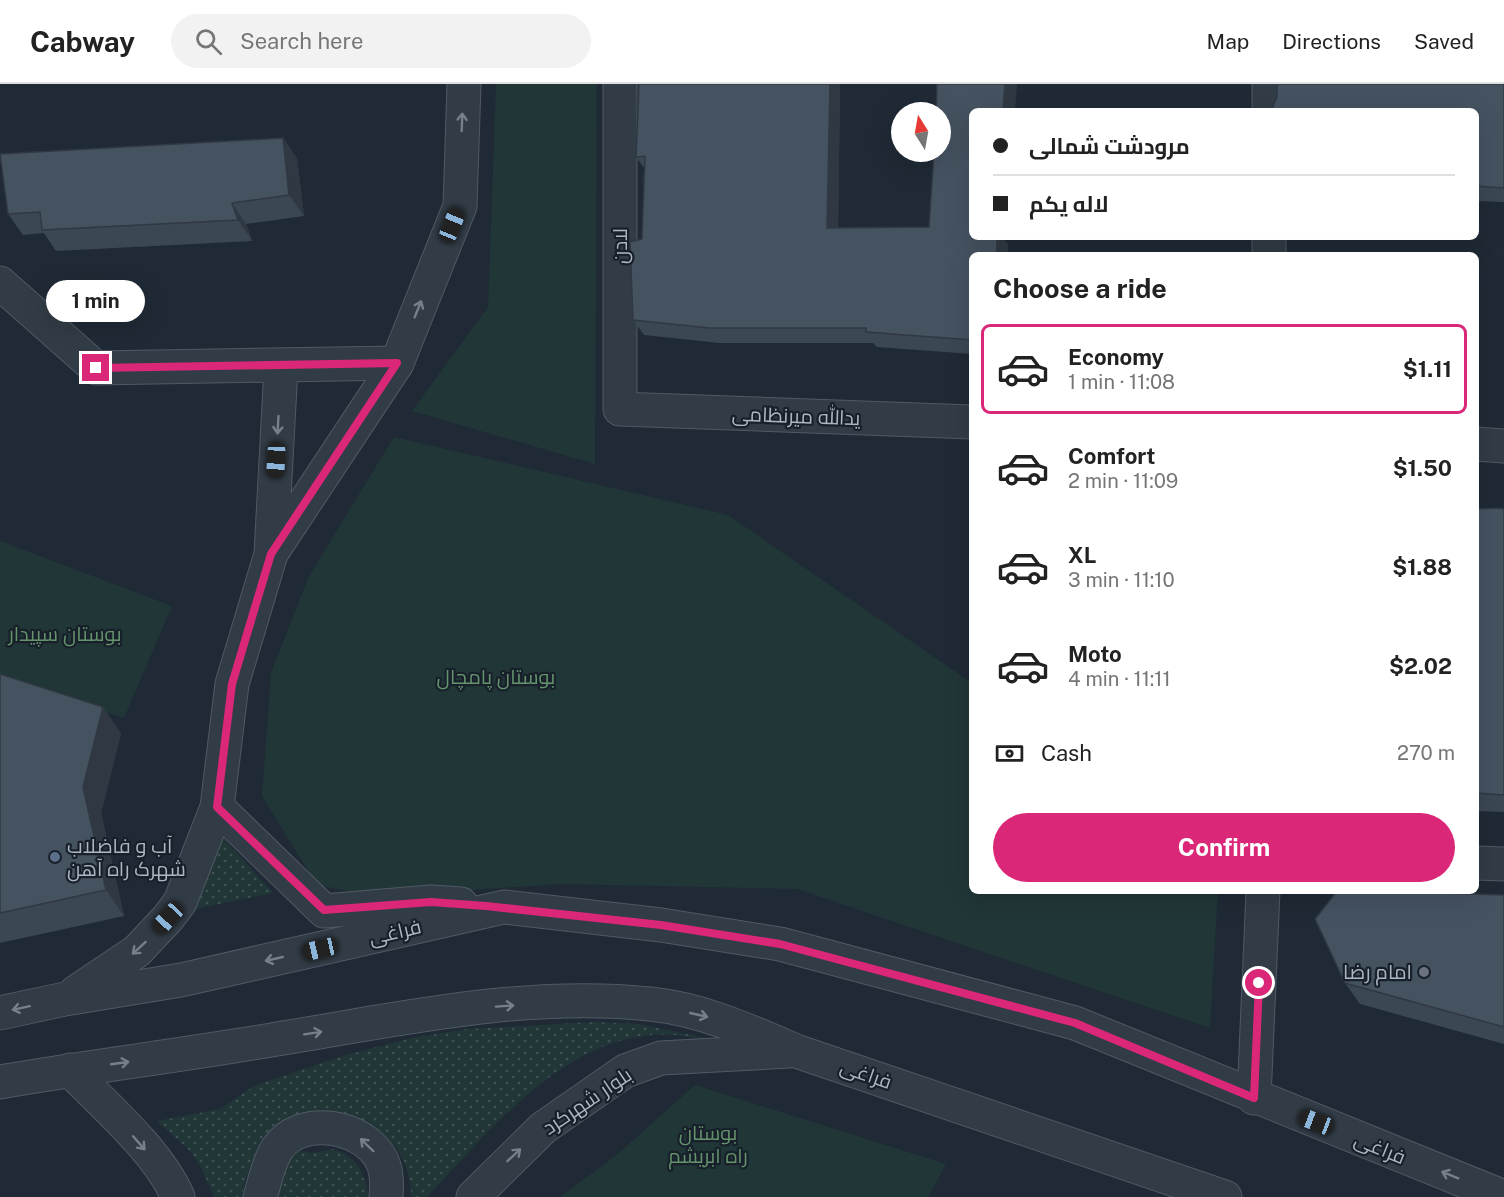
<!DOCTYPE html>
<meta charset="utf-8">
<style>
:root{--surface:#fff;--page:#f2f2f2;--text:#222;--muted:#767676;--line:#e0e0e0;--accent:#db2777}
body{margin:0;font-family:"Public Sans",Cairo,sans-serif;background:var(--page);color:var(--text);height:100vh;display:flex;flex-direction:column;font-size:22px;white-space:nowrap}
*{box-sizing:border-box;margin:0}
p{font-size:20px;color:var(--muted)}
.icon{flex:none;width:33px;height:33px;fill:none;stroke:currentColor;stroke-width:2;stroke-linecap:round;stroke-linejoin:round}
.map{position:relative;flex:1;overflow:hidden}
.drawer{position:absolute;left:969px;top:168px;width:510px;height:642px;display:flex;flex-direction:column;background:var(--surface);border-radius:9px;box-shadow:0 6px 24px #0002}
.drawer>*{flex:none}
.banner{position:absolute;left:969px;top:24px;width:510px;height:132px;border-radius:9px;box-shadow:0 6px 24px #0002;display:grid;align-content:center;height:132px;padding:0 24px;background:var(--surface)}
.needle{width:39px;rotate:349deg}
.fabs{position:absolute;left:891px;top:18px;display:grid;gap:12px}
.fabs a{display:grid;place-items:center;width:60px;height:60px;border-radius:50%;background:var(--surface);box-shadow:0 6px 24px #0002;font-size:30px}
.end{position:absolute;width:27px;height:27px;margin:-14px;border:8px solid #db2777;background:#fff;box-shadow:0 0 0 3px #fff}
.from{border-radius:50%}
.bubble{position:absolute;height:42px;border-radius:21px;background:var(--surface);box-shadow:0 6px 24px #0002;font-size:20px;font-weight:700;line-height:42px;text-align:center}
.car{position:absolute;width:18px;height:36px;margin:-18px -9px;border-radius:8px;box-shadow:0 0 4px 2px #0007;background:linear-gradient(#222 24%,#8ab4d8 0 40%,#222 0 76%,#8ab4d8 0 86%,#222 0)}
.banner b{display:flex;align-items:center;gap:21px;height:57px;font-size:22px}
.banner b+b{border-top:2px solid var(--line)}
.banner i{width:15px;height:15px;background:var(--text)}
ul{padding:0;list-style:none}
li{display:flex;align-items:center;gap:18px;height:90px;margin:0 12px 9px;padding:0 12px;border:3px solid transparent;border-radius:9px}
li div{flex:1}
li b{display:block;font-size:22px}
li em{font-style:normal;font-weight:700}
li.selected{border-color:var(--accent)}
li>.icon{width:54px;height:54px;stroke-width:1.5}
h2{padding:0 24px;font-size:27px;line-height:72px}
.pay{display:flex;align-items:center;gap:15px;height:66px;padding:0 24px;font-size:22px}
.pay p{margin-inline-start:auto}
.primary-button{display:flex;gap:12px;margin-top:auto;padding:12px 24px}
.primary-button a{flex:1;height:69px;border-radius:36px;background:var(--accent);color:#fff;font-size:24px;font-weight:700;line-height:69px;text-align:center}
header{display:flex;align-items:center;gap:36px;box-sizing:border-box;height:84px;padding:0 30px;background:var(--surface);border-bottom:2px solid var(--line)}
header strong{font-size:28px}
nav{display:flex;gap:33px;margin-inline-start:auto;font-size:21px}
.search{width:420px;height:54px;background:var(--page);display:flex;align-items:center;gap:15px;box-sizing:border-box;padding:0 21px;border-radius:33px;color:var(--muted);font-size:22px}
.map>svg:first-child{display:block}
.grass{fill:url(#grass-dots)}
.park{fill:#213637}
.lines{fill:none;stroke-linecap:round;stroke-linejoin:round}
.minor-casing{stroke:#505a64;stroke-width:35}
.tertiary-casing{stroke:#505a64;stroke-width:35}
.minor{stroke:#323c46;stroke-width:33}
.tertiary{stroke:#323c46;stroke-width:33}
.wall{fill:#3b4753}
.shaded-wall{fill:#303943}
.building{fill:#455260;stroke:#303943;stroke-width:1.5}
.oneway{stroke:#75808b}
.route{stroke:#db2777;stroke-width:8}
.service-dot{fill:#5c6f8a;stroke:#18212b;stroke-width:2}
.worship-dot{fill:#6b7280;stroke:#18212b;stroke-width:2}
.labels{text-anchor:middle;stroke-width:4.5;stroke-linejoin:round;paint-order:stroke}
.street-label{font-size:20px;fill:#acb7c3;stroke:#18212b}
.park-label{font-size:20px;fill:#64936c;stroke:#18212b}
.poi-label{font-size:20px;fill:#acb7c3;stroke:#18212b;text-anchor:start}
</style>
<header>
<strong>Cabway</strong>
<div class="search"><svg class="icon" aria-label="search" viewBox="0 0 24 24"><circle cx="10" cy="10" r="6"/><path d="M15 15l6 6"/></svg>Search here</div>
<nav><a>Map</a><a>Directions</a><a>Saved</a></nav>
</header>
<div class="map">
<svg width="1504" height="1113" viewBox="0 0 1504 1113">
<defs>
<pattern id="grass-dots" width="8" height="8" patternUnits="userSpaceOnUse" patternTransform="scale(1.5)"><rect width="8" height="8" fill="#213637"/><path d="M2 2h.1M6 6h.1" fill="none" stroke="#3f5152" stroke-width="1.8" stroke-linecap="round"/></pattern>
</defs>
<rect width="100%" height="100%" fill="#1f2a36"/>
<path class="grass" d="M 222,753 L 273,809 L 195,825 Z
M 595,938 L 638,940 L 711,955 C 692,954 671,949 652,951 C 559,958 487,1050 427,1113 L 411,1113 C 412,1036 318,1001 264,1053 C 256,1061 244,1100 241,1113 L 214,1113 L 201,1083 L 189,1066 L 157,1037 L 220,1025 L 254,1002 L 339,973 L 411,954 L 467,945 Z
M 332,1065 C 359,1074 363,1086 369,1113 L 278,1113 L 287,1066 L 314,1069 Z"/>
<path class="park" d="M 496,0 L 597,0 L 595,380 L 412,327 L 488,223 Z
M 394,353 L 728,431 L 972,599 L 972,807 L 1218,807 L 1210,944 L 797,805 L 561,800 L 375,812 L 317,801 L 262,712 L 271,589 L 308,494 Z
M 0,457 L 172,522 L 124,634 L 0,597 Z
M 695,1001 L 946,1080 L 928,1113 L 560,1113 L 613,1074 Z"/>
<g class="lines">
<defs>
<path id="minor" d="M 620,0 L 620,325 L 972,338
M 1269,27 L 1269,0
M 1269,171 L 1269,153
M 0,199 L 96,284 L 397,279
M 1476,360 L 1504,362
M 1476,779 L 1504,780
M 1254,1014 L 1263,807"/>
<path id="tertiary" d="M 272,468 L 397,279 L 460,122 L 464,0
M 217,723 L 324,827 L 431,818 L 461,820
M 76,908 L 137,867 L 168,834 L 180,818 L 217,723 L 232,600 L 271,470 L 281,283
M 0,929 L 65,915 L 181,896 L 504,823 L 661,841 L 780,860 L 1075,939 L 1504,1113
M 70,986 C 106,1023 157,1066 178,1113
M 0,998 C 92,982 185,971 277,955 C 400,935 525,907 650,920 C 701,925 750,947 796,967 L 1225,1113
M 260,1113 C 265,1098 268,1079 277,1065 C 300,1030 365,1041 382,1077 C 387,1087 387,1102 386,1113
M 473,1113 L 543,1044 L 625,987 L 661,974 L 789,967"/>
</defs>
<use href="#minor" class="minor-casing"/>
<use href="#tertiary" class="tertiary-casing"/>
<use href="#minor" class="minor"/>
<use href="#tertiary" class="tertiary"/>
</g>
<path class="wall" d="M 639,0 L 840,0 L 838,144 L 1005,157 L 1008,161 L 1008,171 L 972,171 L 972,270 L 877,263 L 873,259 L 719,259 L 644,251 L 633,236 L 642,155 L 644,84 L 636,73 Z
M 1504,0 L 1504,118 L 1476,117 L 1476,27 Z
M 283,54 L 297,75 L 304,132 L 246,140 L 252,157 L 56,167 L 44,149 L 23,151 L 8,130 Z
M 1476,425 L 1504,425 L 1504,728 L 1476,727 Z
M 0,590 L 121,649 L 101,729 L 124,832 L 0,859 Z
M 1504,811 L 1504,960 L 1360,920 L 1345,899 Z"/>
<path class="shaded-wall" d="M 830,0 L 840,0 L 838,159 L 827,144 Z
M 1005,0 L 1017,0 L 1015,27 L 1003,27 Z
M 283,54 L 297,75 L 304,132 L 289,111 Z
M 232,119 L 246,140 L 252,157 L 238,136 Z
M 997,153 L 1006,153 L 1005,157 L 1008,161 L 1008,171 L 997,171 Z
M 103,623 L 121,649 L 101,729 L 124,832 L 106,806 L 83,703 Z"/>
<path class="building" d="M 639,0 L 830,0 L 827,144 L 929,143 L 934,68 L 940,68 L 940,28 L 936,28 L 937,0 L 1005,0 L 1003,27 L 972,27 L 972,153 L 997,153 L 997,171 L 972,171 L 972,256 L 866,248 L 866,244 L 709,244 L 633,236 L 630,158 L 642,155 L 645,72 L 636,73 Z
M 1277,0 L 1504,0 L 1504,104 L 1476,102 L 1476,27 L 1271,27 L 1277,13 Z
M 283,54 L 289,111 L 232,119 L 238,136 L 42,146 L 40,128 L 8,130 L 0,70 Z
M 1498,424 L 1504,425 L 1504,711 L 1476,709 L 1476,425 Z
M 0,590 L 103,623 L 83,703 L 106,806 L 0,829 Z
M 1337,807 L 1384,807 L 1504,811 L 1504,943 L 1345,899 L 1315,835 Z"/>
<defs><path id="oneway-shaft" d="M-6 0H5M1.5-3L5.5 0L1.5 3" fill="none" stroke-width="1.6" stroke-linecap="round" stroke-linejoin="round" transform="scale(1.5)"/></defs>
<g class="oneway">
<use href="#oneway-shaft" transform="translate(462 38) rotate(-88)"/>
<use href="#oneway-shaft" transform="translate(418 225) rotate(-68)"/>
<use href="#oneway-shaft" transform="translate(278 341) rotate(93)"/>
<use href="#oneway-shaft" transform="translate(139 864) rotate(138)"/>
<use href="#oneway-shaft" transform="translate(274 875) rotate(167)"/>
<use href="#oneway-shaft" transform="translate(505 922) rotate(-4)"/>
<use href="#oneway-shaft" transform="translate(21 924) rotate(168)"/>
<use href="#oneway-shaft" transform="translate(699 931) rotate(13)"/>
<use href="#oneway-shaft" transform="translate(313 949) rotate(-9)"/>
<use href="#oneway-shaft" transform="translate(120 979) rotate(-8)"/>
<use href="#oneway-shaft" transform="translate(139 1059) rotate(49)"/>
<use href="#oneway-shaft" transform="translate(367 1061) rotate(-136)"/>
<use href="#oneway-shaft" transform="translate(514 1071) rotate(-43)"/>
<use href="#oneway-shaft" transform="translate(1450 1091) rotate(-158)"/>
</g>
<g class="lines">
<path class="route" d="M 96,284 L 397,279 L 271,470 L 232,600 L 217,723 L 324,826 L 431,818 L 486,822 L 661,841 L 780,860 L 1075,939 L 1254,1014 L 1259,899"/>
</g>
<circle class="service-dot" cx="55" cy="773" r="6"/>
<circle class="worship-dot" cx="1424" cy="888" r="6"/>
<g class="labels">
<g class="street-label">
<text transform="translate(620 162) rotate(-90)" y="7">لادن</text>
<text transform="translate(796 332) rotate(2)" y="7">یدالله میرنظامی</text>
<text transform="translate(395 848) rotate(-13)" y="7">فراغی</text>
<text transform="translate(866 990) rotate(19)" y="7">فراغی</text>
<text transform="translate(587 1017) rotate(-34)" y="7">بلوار شهرکرد</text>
<text transform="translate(1380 1064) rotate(22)" y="7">فراغی</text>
</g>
<g class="park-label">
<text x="65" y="557">بوستان سپیدار</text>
<text x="496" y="600">بوستان پامچال</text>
<text x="708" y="1056">بوستان<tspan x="708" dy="23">راه ابریشم</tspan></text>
</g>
<g class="poi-label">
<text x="67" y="769">آب و فاضلاب<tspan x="67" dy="23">شهرک راه آهن</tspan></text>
<text x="1412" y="895" text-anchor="end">امام رضا</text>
</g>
</g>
</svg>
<div class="fabs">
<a><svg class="needle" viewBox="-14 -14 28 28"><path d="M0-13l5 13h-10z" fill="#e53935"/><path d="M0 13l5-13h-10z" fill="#767676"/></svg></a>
</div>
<i class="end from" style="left:1259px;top:899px"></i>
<i class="end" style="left:96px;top:284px"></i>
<div class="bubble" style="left:46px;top:196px;width:99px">1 min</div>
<i class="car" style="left:452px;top:141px;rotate:22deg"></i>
<i class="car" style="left:276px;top:376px;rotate:183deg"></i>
<i class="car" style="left:168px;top:834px;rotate:223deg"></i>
<i class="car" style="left:320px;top:865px;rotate:257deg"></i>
<i class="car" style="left:1316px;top:1038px;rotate:291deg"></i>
<div class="banner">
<b><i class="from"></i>مرودشت شمالی</b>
<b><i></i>لاله یکم</b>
</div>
<section class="drawer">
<h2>Choose a ride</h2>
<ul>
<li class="selected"><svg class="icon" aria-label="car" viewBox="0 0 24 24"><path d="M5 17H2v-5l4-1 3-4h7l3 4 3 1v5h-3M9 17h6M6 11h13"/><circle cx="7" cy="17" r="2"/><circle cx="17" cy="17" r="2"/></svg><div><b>Economy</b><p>1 min · 11:08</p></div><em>$1.11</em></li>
<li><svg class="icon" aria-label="car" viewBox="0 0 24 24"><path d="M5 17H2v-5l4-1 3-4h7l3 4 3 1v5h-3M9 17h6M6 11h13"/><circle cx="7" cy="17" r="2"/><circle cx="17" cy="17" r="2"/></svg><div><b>Comfort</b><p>2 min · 11:09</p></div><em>$1.50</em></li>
<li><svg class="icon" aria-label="car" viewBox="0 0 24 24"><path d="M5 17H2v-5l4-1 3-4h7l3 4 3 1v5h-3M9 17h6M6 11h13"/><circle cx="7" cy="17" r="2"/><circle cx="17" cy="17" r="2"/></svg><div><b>XL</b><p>3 min · 11:10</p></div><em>$1.88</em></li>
<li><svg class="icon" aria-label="car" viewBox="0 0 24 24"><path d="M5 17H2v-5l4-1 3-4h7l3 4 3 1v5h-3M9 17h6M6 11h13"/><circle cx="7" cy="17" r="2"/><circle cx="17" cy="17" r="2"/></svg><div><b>Moto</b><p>4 min · 11:11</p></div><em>$2.02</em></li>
</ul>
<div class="pay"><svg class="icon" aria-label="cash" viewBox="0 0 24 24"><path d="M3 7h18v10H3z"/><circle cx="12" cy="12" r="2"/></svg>Cash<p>270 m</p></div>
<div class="primary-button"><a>Confirm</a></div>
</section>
</div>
